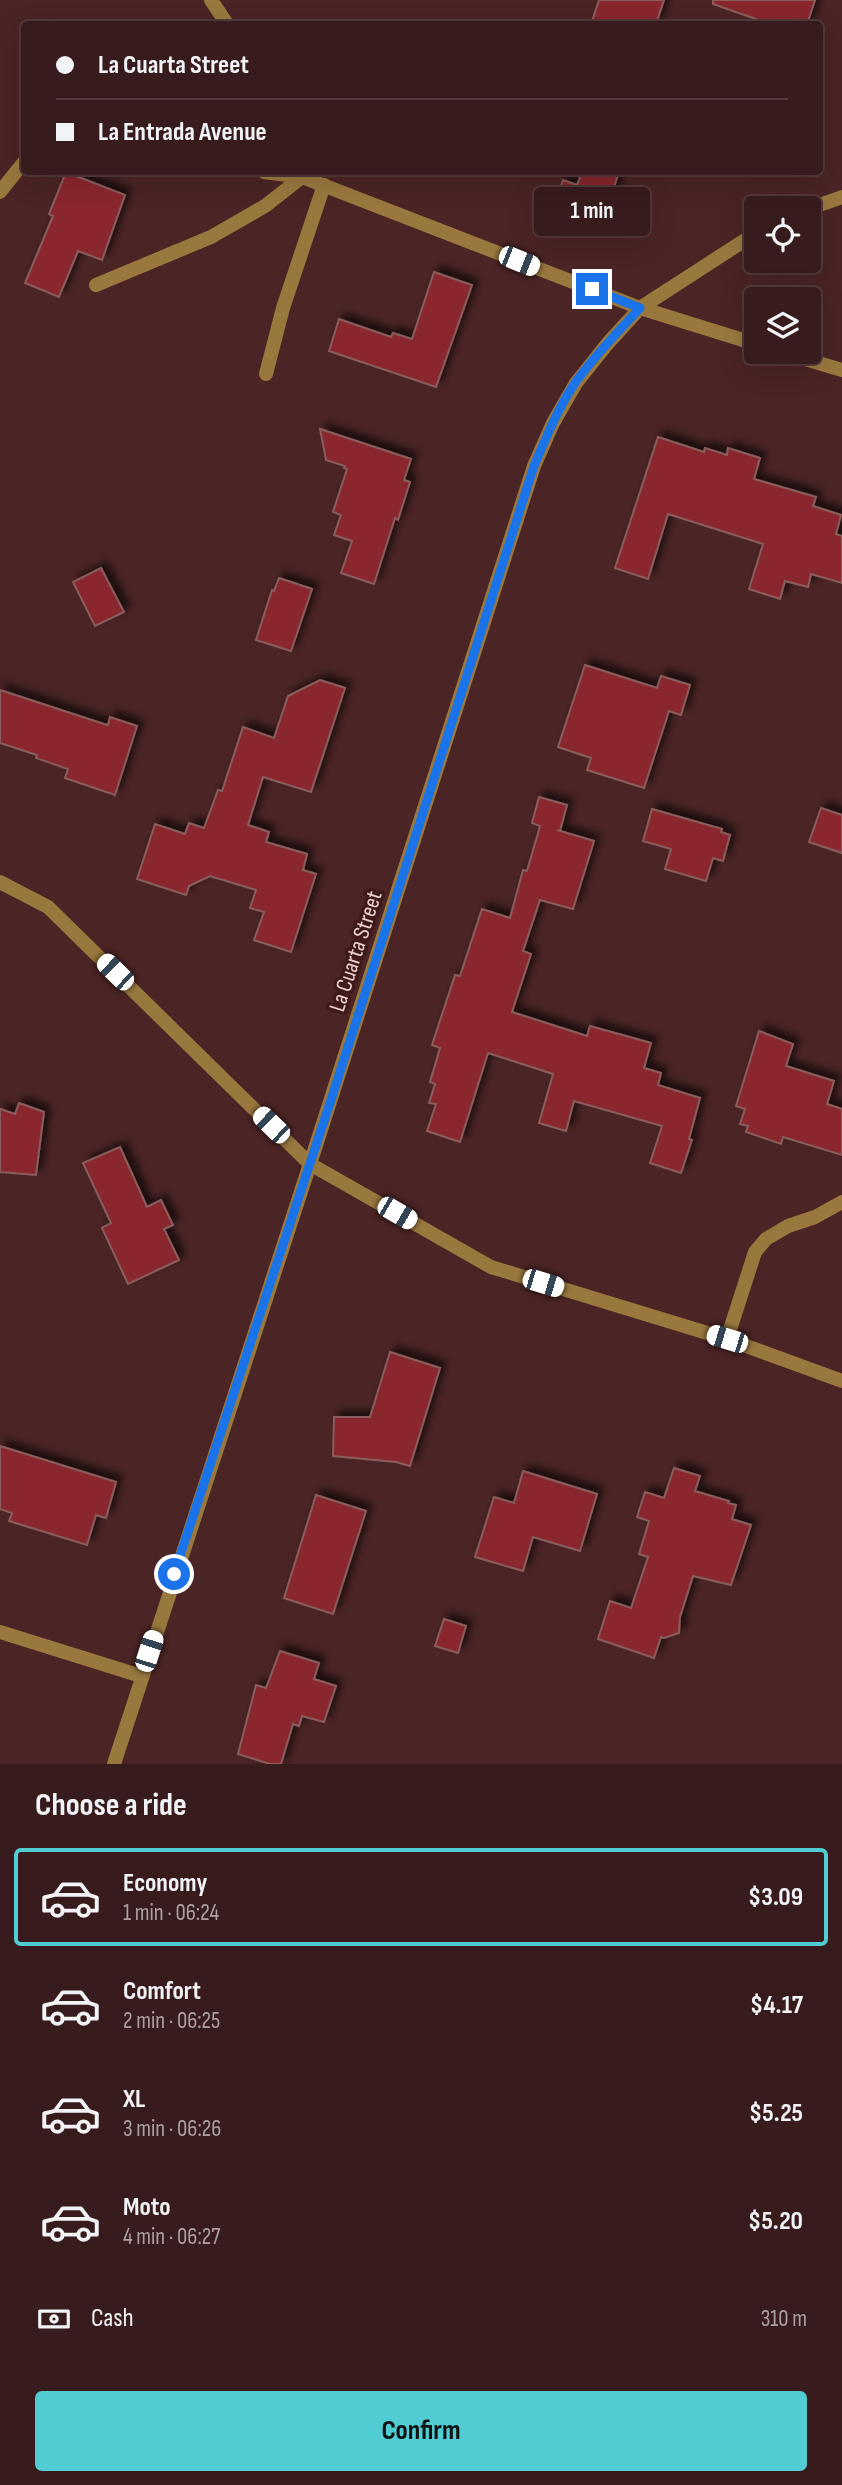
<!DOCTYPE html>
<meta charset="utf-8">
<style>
:root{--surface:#381b1c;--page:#432829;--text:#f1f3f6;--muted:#aba1a3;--line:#52393b;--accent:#51ccd3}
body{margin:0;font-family:"Sofia Sans Condensed",sans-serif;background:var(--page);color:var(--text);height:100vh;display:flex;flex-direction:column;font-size:26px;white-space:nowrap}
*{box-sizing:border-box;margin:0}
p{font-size:23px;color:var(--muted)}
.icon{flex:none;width:38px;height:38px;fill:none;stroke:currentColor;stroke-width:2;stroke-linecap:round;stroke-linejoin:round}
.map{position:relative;height:1764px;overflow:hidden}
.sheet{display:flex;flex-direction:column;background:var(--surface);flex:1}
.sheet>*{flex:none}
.banner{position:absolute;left:21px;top:21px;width:802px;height:154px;border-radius:7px;box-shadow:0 7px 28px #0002,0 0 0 2px var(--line);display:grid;align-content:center;height:154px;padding:0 35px;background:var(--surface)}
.fabs{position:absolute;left:744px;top:196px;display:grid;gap:14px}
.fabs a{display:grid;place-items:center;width:77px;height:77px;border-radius:7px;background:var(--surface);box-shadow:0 7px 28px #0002,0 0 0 2px var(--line);font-size:35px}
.end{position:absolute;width:32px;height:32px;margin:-16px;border:9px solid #1a73e8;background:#fff;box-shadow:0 0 0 4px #fff}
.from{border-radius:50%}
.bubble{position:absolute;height:49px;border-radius:7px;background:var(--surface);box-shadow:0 7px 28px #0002,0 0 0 2px var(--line);font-size:23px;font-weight:700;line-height:49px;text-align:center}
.car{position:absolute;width:21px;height:42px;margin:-21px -10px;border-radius:9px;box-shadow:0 0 5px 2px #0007;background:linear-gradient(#fff 24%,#345 0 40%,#fff 0 76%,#345 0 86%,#fff 0)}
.banner b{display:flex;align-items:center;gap:24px;height:66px;font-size:26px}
.banner b+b{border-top:2px solid var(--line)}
.banner i{width:18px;height:18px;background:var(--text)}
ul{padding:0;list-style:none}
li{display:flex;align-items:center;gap:21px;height:98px;margin:0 14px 10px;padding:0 21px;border:4px solid transparent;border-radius:7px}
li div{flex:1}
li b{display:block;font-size:26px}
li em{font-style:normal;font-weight:700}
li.current{border-color:var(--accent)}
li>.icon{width:63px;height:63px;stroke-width:1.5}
h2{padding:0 35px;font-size:32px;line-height:84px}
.pay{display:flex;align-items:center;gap:18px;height:77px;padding:0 35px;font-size:26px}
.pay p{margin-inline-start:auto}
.cta{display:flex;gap:14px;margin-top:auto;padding:14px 35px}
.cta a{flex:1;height:80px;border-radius:7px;background:var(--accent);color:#111;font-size:28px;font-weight:700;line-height:80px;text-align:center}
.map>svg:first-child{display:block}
.building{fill:#89272f;stroke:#895d5c;stroke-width:2;filter:url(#shadow)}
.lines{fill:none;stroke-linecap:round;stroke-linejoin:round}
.service{stroke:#99783e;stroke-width:14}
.minor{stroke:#99783e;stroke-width:14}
.tertiary{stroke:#99783e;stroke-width:14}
.route{stroke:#1a73e8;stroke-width:9}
.labels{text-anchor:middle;stroke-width:7;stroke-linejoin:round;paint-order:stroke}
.street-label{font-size:23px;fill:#e9cfce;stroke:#401a1b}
</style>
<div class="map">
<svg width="842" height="1764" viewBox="0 0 842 1764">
<defs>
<filter id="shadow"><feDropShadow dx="6" dy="-6" stdDeviation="3.5" flood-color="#0009"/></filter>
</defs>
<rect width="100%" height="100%" fill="#4b2425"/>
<path class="building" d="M 599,0 L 664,0 L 656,24 L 591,24 Z
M 713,0 L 815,0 L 807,24 L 754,24 L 756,19 L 713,4 Z
M 66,172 L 125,195 L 102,260 L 78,251 L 59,297 L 25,283 L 53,216 L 49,214 Z
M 582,172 L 619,172 L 613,190 L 617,192 L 601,236 L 550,218 L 563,180 L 577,185 Z
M 434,272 L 472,285 L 436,387 L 329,351 L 339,319 L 391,337 L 393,333 L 412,339 Z
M 320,429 L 411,459 L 404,480 L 410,482 L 398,520 L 395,518 L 374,584 L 341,573 L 352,541 L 334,535 L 341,515 L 333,512 L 347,469 L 344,468 L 345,466 L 326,460 Z
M 658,437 L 704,452 L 705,448 L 727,455 L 728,448 L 760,458 L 754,479 L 816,497 L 813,506 L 841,515 L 836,534 L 842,536 L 842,583 L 811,574 L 808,587 L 785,581 L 780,599 L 749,589 L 763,544 L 668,514 L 648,579 L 615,568 Z
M 101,568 L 124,612 L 95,626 L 73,582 Z
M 279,578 L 312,589 L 291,651 L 256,640 L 272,590 L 274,591 Z
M 585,665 L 657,688 L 661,676 L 690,685 L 681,715 L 669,711 L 644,788 L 587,770 L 591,758 L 558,747 Z
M 320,680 L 345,688 L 311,792 L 263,777 L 248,825 L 269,832 L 266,842 L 307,854 L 303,870 L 316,874 L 291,952 L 254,940 L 264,912 L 250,908 L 256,890 L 210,876 L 189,886 L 186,895 L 137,879 L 155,824 L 185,834 L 189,823 L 204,828 L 218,790 L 222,791 L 243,727 L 274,738 L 288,696 Z
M 0,690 L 104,724 L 108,725 L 110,717 L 137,726 L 115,795 L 65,778 L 68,769 L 36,758 L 37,755 L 0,743 Z
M 539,797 L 567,805 L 560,831 L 557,830 L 594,841 L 573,909 L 540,900 L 523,951 L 531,954 L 512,1012 L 587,1036 L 590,1026 L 651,1043 L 644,1068 L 661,1073 L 658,1085 L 700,1098 L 689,1139 L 692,1140 L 681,1173 L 650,1163 L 662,1126 L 574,1101 L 566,1131 L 539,1123 L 553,1074 L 488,1053 L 460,1142 L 427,1131 L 436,1104 L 429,1103 L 435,1084 L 430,1082 L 440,1048 L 432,1045 L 455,975 L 460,976 L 482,909 L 510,918 L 523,870 L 527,871 L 540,826 L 532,823 Z
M 821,808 L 842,815 L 842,853 L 809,842 Z
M 652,809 L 722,829 L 721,832 L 730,835 L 723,861 L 713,858 L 706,881 L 665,869 L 671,849 L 643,841 Z
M 759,1031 L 793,1044 L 786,1066 L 834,1081 L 827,1104 L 842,1109 L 842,1155 L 783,1137 L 781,1144 L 746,1132 L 748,1126 L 740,1124 L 745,1109 L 736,1106 Z
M 19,1103 L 44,1112 L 36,1175 L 0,1172 L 0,1109 L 15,1114 Z
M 120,1147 L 147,1207 L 161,1200 L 173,1225 L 164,1229 L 179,1260 L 128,1284 L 102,1228 L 111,1223 L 83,1163 Z
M 390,1352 L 440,1368 L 410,1466 L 396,1462 L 333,1456 L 334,1417 L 370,1417 Z
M 0,1446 L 116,1482 L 106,1518 L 96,1515 L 87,1545 L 9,1521 L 12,1513 L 0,1509 Z
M 674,1468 L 700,1476 L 695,1491 L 729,1501 L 728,1503 L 736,1505 L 732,1519 L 751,1525 L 731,1585 L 693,1576 L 680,1617 L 679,1633 L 664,1638 L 661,1637 L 654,1658 L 598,1639 L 610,1601 L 631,1608 L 648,1557 L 639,1554 L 649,1521 L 637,1517 L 645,1492 L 664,1498 Z
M 523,1471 L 597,1494 L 580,1551 L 533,1537 L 523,1571 L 475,1557 L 494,1497 L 514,1503 Z
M 316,1495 L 366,1511 L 333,1614 L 284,1598 Z
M 444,1619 L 466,1626 L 458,1653 L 435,1646 Z
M 280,1651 L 319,1663 L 314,1679 L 336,1686 L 324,1722 L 302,1716 L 299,1726 L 293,1724 L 281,1764 L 270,1764 L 238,1754 L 256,1685 L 266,1688 Z"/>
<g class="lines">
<path class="service" d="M 96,285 L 211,237 L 265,206 L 302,177
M 266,374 L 283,308 L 324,185
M 727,1339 L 755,1252 L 766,1239 L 788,1226 L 815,1217 L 842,1202"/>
<path class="minor" d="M 211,0 L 227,24
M 264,172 L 302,177
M 300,172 L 302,177 L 640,308 L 756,344
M 0,192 L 24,162
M 782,352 L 842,370
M 0,882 L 48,907 L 310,1164 L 491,1267 L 727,1339 L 842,1381
M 0,1632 L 141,1676"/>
<path class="tertiary" d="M 808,209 L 842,197
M 114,1764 L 310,1164 L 534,466 L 553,423 L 576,383 L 608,343 L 640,308 L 756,233"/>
</g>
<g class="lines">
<path class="route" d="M 174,1574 L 331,1100 L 534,466 C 546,438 558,408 575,383 C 594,356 618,332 640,308 L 592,289"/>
</g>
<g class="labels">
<g class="street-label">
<text transform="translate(355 951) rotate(-72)" y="8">La Cuarta Street</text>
</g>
</g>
</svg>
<div class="fabs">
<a><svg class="icon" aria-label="locate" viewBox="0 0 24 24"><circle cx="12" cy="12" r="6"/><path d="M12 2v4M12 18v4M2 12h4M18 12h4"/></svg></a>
<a><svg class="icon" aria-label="layers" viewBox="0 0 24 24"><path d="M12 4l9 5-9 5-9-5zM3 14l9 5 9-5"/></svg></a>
</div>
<i class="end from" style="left:174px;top:1574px"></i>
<i class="end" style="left:592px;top:289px"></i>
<div class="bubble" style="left:534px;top:187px;width:116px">1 min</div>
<i class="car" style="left:519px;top:261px;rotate:112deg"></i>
<i class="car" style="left:115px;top:972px;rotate:314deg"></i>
<i class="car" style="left:271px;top:1125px;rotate:314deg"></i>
<i class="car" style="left:397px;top:1213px;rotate:120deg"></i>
<i class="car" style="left:543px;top:1283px;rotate:107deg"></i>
<i class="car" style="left:727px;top:1339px;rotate:287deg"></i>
<i class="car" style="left:149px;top:1651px;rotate:18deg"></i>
<div class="banner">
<b><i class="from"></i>La Cuarta Street</b>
<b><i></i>La Entrada Avenue</b>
</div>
</div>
<section class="sheet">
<h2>Choose a ride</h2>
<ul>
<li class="current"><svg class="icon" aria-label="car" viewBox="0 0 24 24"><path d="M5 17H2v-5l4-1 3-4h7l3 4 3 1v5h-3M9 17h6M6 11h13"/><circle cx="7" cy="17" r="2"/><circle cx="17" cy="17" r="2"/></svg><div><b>Economy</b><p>1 min · 06:24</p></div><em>$3.09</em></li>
<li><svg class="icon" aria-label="car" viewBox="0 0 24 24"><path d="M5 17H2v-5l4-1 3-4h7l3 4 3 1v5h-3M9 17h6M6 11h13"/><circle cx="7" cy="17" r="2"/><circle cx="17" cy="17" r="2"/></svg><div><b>Comfort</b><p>2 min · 06:25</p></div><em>$4.17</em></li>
<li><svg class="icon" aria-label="car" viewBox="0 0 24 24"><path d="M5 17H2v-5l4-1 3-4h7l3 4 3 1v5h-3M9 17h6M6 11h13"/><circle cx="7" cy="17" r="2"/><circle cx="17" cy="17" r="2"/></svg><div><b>XL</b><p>3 min · 06:26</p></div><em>$5.25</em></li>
<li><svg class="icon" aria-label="car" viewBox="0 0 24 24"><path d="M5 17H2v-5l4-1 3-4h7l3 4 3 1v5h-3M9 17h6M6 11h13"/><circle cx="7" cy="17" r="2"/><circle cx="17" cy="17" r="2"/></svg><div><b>Moto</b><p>4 min · 06:27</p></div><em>$5.20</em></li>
</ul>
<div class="pay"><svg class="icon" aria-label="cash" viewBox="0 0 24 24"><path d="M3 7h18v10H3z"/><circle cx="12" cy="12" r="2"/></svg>Cash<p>310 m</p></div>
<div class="cta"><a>Confirm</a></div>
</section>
